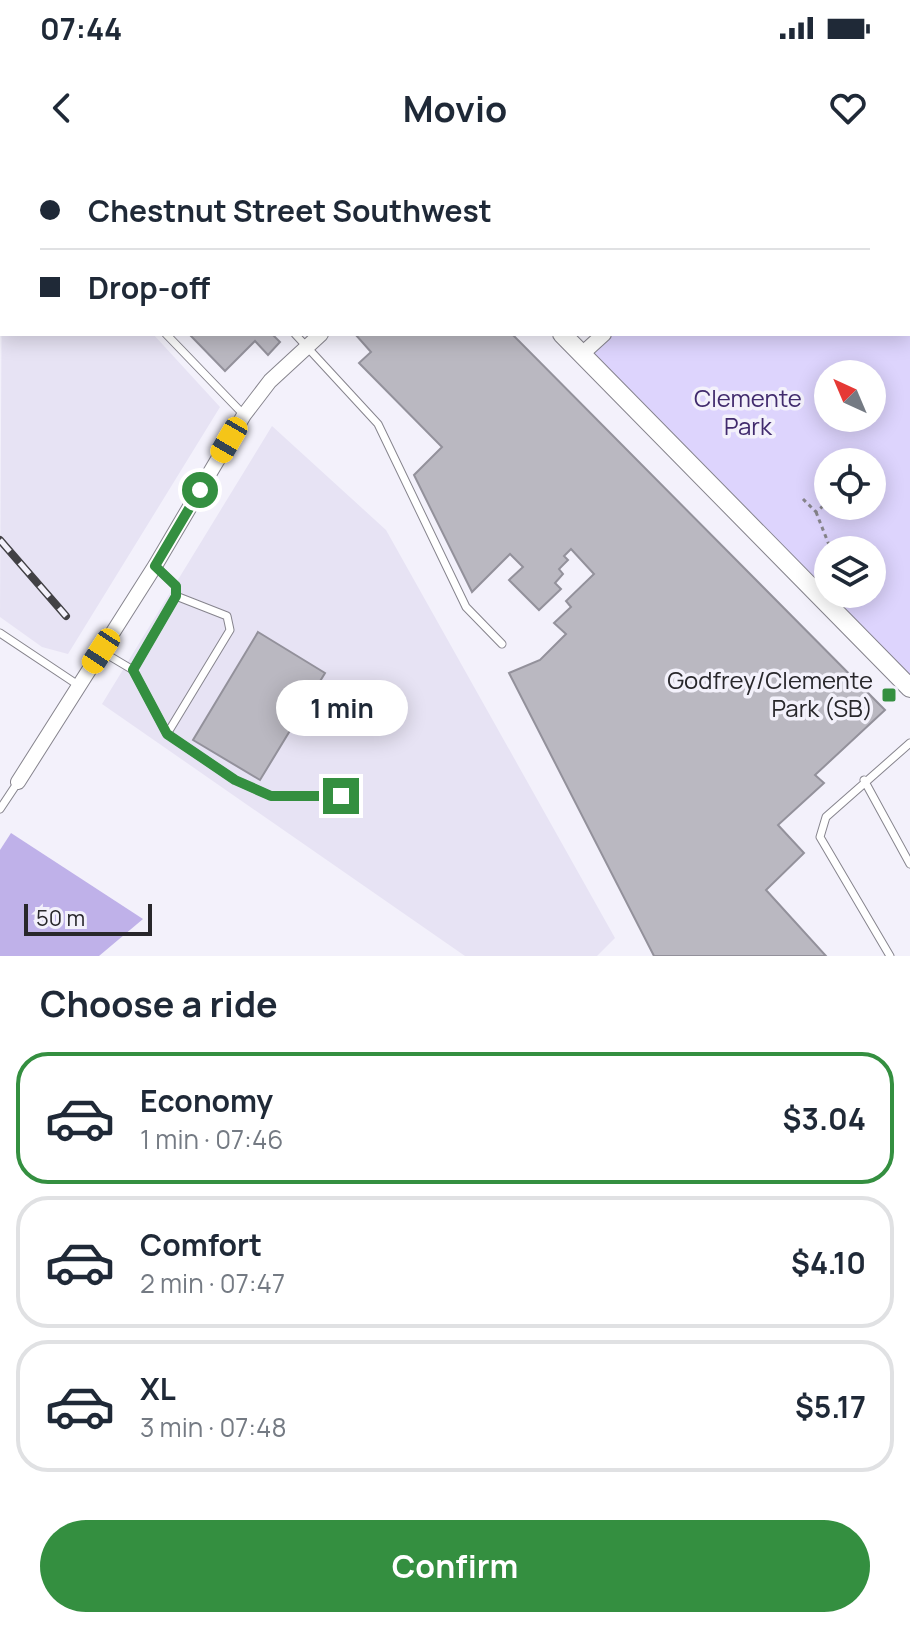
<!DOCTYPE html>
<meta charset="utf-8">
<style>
:root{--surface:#fff;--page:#f2f2f3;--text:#1f2937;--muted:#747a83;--line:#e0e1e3;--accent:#348f40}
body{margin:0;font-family:Manrope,sans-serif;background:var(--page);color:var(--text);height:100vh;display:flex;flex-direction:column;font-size:30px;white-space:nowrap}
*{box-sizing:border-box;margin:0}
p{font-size:26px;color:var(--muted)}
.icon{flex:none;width:44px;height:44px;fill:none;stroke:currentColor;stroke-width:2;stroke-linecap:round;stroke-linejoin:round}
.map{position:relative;height:796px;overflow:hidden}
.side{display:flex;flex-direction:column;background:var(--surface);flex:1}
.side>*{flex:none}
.guide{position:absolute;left:0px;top:0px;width:910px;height:176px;box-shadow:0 4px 20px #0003;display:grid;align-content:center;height:176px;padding:0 40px;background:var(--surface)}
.needle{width:52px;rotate:316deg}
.fabs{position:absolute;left:814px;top:200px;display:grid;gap:16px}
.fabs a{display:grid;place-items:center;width:72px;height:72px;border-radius:50%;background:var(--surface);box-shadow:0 4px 20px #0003;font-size:40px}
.scale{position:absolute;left:24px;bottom:20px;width:128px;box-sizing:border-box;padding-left:8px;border:4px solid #28272b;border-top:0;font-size:22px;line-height:28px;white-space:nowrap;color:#28272b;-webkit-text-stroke:6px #f3f1fb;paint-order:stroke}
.end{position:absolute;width:36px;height:36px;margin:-18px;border:10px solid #348f40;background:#fff;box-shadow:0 0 0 4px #fff}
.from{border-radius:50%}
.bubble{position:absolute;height:56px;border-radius:28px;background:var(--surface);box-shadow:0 4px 20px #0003;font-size:26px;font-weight:700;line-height:56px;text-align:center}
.car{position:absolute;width:24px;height:48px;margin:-24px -12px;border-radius:10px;box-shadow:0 0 6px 2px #0007;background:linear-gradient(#f5c518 24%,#345 0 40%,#f5c518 0 76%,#345 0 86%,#f5c518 0)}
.guide b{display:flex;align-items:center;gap:28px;height:76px;font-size:30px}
.guide b+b{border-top:2px solid var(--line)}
.guide i{width:20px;height:20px;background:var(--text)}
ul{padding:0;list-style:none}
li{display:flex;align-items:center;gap:24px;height:132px;margin:0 16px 12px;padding:0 24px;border:4px solid var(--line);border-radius:32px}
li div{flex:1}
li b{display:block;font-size:30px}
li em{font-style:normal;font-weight:700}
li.selected{border-color:var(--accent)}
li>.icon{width:72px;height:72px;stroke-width:1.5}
h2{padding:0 40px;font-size:36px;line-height:96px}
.cta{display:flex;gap:16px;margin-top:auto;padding:16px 40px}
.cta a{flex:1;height:92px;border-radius:48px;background:var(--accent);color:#fff;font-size:32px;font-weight:700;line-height:92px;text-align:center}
.status{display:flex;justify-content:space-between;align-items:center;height:56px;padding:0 40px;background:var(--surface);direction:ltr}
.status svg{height:22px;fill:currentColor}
header{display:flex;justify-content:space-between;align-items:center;height:104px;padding:0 40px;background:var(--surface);font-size:36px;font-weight:700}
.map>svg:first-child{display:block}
.built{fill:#e7e3f4}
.green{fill:#ddd4fd;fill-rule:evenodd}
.forest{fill:#bfb1e9}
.building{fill:#bab8c1;stroke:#93919b;stroke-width:2}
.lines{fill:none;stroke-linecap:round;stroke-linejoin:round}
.service-casing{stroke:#86848d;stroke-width:9}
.minor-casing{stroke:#86848d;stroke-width:16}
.secondary-casing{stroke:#86848d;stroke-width:20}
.path{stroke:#88868d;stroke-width:3;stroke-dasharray:4 4;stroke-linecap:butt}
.service{stroke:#fff;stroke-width:7}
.minor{stroke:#fff;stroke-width:14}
.secondary{stroke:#fff;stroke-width:18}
.rail-casing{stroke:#424145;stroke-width:8}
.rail{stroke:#f3f1fb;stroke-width:5;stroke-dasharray:15;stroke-linecap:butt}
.route{stroke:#348f40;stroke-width:10}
.poi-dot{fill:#348f40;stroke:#f3f1fb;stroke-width:3}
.labels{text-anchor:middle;stroke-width:7;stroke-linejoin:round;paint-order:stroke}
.park-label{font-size:24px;fill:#412b6d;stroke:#f3f1fb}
.poi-label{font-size:24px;fill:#28272b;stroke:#f3f1fb;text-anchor:end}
</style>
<div class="status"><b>07:44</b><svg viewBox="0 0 49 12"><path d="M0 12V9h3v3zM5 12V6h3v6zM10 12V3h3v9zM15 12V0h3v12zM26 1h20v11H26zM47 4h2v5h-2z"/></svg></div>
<header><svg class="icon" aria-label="back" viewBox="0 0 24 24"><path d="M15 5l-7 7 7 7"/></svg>Movio<svg class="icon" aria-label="heart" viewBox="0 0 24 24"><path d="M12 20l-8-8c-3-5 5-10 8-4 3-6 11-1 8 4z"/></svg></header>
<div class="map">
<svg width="910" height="796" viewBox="0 0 910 796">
<rect width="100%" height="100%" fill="#f3f1fb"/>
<path class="built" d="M 2,77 L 2,174 L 153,174 L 220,247 L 68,494 L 42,487 L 0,457 Z
M 272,266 L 386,370 L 615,778 L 597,796 L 465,796 L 102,544 Z"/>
<path class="green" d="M 789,0 L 910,0 L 910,535 L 582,194 L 604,174 L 908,174 L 908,2 L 787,2 ZM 828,214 L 872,214 L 872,258 L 828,258 ZM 828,302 L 872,302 L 872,346 L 828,346 ZM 828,390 L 872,390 L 872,434 L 828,434 Z"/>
<path class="forest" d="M 11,673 L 143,759 L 99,796 L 0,796 L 0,690 Z"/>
<path class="building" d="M 91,0 L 175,0 L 177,2 L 93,2 Z
M 189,174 L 272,174 L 280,182 L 268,195 L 255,181 L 225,211 Z
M 355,174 L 512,174 L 885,550 L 815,615 L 824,623 L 778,665 L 804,693 L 766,730 L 826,796 L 654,796 L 509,513 L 540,500 L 566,474 L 554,463 L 571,447 L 566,441 L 594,414 L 571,389 L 564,396 L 568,400 L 559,409 L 563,414 L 555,423 L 561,429 L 539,450 L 509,420 L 523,407 L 510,394 L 472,432 L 414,315 L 442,287 L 359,203 L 371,192 Z
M 258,472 L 325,513 L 260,620 L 193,580 Z"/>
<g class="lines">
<defs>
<path id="service" d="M 22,0 L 22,2
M 205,0 L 206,2
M 613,0 L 615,2
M 501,2 L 503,0
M 671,2 L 673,0
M 0,70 L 2,69
M 166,174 L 244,255
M 295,174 L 378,264 L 466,447 L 502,484
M 0,473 L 78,525
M 101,491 L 133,510 L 176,436 L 176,426 L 155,406
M 133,510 L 167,574 L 235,620 L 271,636 L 341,636
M 167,574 L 230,470 L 227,456 L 176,436
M 864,620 L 910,704
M 0,649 L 18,622
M 890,796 L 820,677 L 826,657 L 910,583"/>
<path id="minor" d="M 787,2 L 789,0
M 582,194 L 604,174
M 18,622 L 155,406 L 244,255 L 270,221 L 321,174"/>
<path id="secondary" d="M 385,0 L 387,2
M 562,174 L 910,528"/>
</defs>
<use href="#service" class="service-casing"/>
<use href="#minor" class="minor-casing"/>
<use href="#secondary" class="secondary-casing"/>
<path class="path" d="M 803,339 L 816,352 L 823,346
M 816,352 L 831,390"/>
<use href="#service" class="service"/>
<use href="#minor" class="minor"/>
<use href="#secondary" class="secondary"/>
<defs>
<path id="rail" d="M 0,380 L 66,456"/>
</defs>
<use href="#rail" class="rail-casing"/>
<use href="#rail" class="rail"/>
</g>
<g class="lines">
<path class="route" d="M 200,330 L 155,406 L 176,426 L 176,436 L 133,510 L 167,574 L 235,620 L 271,636 L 341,636"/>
</g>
<rect class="poi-dot" x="881" y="527" width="16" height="16" rx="4"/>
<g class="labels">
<g class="park-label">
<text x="748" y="247">Clemente<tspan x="748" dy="28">Park</tspan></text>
</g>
<g class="poi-label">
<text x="873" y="529">Godfrey/Clemente<tspan x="873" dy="28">Park (SB)</tspan></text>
</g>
</g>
</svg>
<div class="fabs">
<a><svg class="needle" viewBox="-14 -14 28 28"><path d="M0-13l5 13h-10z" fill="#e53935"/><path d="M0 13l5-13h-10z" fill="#747a83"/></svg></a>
<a><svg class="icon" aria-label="locate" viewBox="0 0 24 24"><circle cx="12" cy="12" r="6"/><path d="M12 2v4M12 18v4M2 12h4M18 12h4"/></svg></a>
<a><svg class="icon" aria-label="layers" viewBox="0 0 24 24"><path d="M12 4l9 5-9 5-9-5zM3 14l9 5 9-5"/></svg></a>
</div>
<div class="scale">50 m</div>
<i class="end from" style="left:200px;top:330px"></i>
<i class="end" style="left:341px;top:636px"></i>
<div class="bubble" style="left:276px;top:520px;width:132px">1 min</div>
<i class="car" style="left:229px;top:280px;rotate:210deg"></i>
<i class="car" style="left:101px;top:491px;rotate:213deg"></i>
<div class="guide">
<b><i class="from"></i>Chestnut Street Southwest</b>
<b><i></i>Drop-off</b>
</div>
</div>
<section class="side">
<h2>Choose a ride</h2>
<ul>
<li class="selected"><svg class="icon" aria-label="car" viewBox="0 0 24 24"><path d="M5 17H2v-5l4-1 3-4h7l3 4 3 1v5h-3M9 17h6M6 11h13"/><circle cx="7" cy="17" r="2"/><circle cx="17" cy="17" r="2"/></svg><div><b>Economy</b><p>1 min · 07:46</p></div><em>$3.04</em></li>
<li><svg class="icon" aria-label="car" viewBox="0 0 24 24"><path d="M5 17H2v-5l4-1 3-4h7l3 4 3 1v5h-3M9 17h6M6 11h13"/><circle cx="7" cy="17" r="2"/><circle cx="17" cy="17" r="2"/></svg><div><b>Comfort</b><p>2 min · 07:47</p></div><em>$4.10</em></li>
<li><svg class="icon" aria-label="car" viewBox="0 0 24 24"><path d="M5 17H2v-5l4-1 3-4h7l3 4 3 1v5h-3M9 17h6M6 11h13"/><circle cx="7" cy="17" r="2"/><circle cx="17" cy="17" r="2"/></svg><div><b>XL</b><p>3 min · 07:48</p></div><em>$5.17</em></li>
</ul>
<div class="cta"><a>Confirm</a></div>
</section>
